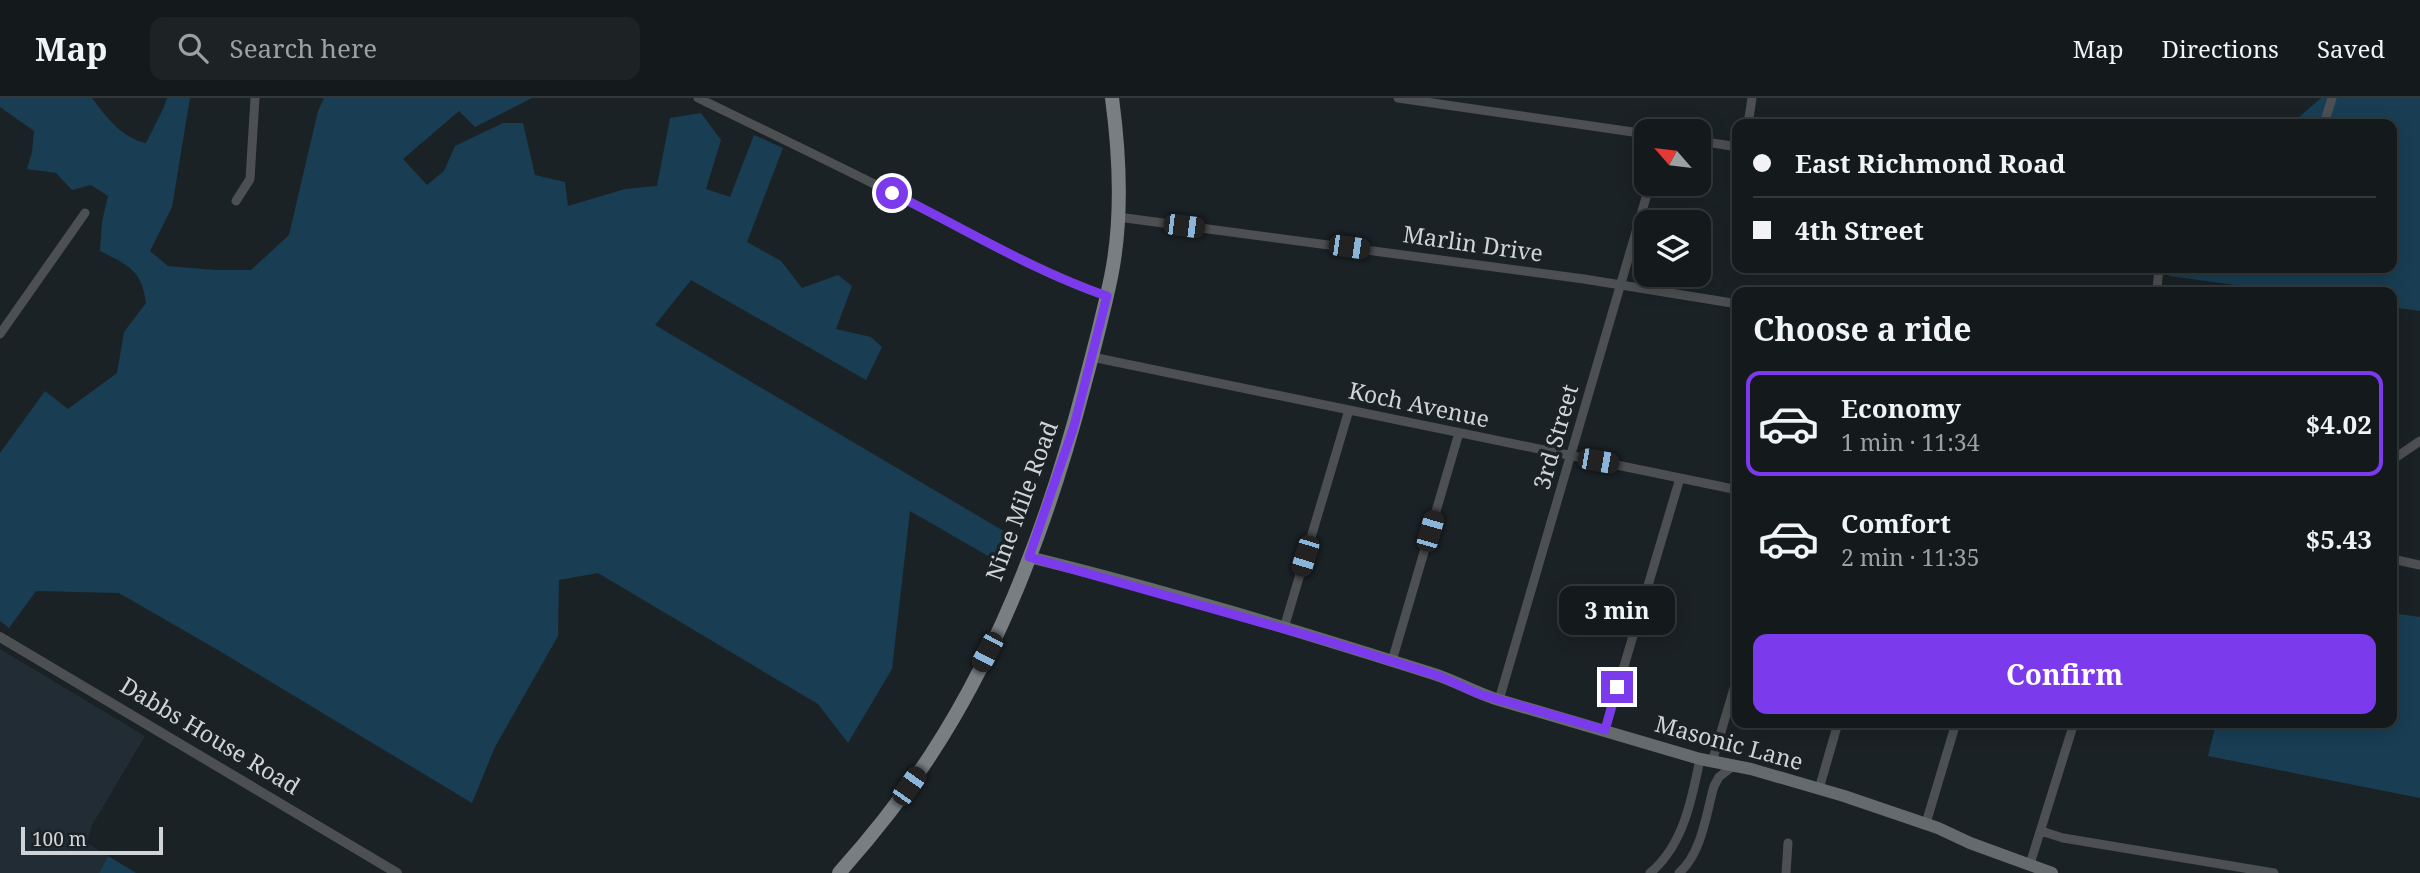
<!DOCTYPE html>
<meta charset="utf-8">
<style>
:root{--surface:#141a1c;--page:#1d2325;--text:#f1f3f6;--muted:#9da1a3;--line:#33383b;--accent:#7c3aed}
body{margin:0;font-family:"Noto Serif",serif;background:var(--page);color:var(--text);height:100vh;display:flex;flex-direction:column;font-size:26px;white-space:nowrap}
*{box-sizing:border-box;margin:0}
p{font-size:23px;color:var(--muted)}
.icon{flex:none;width:38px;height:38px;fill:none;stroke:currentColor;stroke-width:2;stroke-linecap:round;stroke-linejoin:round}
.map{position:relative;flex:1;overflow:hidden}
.panel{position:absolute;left:1732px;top:189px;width:665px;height:441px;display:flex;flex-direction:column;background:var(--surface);border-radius:14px;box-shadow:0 4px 18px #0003,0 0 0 2px var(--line)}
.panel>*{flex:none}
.banner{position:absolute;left:1732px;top:21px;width:665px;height:154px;border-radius:14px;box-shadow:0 4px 18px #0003,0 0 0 2px var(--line);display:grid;align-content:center;height:154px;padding:0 21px;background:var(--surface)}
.needle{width:46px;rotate:298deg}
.tools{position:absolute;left:1634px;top:21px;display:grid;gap:14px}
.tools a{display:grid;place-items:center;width:77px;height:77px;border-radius:14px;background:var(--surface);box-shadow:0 4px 18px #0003,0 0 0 2px var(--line);font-size:35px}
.scale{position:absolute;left:21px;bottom:18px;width:142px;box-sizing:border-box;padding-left:7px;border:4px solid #d0d4d7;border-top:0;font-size:19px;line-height:24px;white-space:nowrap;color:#d0d4d7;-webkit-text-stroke:5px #1b2226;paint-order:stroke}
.end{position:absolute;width:32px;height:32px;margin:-16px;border:9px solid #7c3aed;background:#fff;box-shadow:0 0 0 4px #fff}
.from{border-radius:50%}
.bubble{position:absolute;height:49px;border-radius:14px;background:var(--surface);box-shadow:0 4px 18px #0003,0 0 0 2px var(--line);font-size:23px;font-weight:700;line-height:49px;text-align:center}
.car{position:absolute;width:21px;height:42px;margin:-21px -10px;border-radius:9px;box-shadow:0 0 5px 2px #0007;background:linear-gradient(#222 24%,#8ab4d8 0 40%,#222 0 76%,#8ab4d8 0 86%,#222 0)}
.banner b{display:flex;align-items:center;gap:24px;height:66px;font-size:26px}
.banner b+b{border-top:2px solid var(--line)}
.banner i{width:18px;height:18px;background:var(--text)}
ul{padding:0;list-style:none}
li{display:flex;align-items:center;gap:21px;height:105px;margin:0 14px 10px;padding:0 7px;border:4px solid transparent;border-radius:14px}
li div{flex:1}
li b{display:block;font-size:26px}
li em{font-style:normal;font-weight:700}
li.selected{border-color:var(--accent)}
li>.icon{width:63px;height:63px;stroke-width:1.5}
h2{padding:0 21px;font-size:32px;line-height:84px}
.cta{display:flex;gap:14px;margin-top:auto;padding:14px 21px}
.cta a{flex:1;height:80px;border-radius:14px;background:var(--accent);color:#fff;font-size:28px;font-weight:700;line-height:80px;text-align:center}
header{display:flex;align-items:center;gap:42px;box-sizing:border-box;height:98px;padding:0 35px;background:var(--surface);border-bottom:2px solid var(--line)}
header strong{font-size:33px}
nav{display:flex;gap:38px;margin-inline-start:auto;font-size:24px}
.search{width:490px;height:63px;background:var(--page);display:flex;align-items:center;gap:18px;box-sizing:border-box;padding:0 24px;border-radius:14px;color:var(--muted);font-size:26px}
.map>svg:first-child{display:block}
.built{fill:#212c34}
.green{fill:#193e53}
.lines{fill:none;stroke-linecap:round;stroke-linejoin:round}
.minor{stroke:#4d5052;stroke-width:9}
.tertiary{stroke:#4d5052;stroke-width:10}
.secondary{stroke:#656a6d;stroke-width:12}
.primary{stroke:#787e82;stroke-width:14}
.route{stroke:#7c3aed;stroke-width:9}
.labels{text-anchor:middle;stroke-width:7;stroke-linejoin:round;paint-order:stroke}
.street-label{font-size:23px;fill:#d0d4d7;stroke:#1b2226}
</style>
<header>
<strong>Map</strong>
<div class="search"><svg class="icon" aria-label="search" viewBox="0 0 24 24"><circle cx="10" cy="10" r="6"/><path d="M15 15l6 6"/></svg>Search here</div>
<nav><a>Map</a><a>Directions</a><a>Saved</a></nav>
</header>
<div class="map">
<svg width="2420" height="775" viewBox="0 0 2420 775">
<rect width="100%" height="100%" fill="#1b2226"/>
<path class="built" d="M 0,551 L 145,638 L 92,727 L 87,745 L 108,758 L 99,775 L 0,775 Z"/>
<path class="green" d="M 0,0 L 92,0 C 106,19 122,40 146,45 L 163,11 L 167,0 L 190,0 L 172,109 L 150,153 L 168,168 L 215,172 L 251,172 L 289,137 L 318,13 L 324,0 L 532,0 L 475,29 L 459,13 L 403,61 L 427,87 L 444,73 L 455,48 L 503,25 L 523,25 L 535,77 L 565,84 L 568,108 L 625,91 L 657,88 L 670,20 L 701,15 L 721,42 L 706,91 L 730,99 L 754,37 L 783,50 L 747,144 L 781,163 L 802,190 L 838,177 L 852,188 L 836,231 L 871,239 L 882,249 L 866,282 L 691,182 L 655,227 L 1012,438 L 995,462 L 910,413 L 892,571 L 848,645 L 818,606 L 598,475 L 559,482 L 558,538 L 495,649 L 472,705 L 223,555 L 119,495 L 36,493 L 9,530 L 0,523 L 0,355 L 45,293 L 68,311 L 117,275 L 124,234 L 146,205 C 142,172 128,167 100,153 L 102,124 L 108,98 L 91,87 L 72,92 L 56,75 L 27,71 L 32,54 L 34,33 L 0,9 Z
M 2321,0 L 2420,0 L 2420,213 L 2392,209 L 2392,194 L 2286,194 L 2169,178 L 2170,170 L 2392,170 L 2392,26 L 2291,26 Z
M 2392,515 L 2420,519 L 2420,700 L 2208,658 L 2216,625 L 2392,625 Z
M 108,758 L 136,775 L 99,775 Z"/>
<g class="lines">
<path class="minor" d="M 698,0 C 770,35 843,70 914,106 C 978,139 1039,174 1106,198
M 1398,0 L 1647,36
M 1748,26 L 1752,0
M 2324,26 L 2332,0
M 1699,43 L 1738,49
M 236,103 L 250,81 L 255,0
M 1118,119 L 1584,181 L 1738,206
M 2157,190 L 2159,170
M 0,236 L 85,115
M 1092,259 L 1738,392
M 2392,362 L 2420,343
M 2392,461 L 2420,467
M 1284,530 L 1349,312
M 1392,563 L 1459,335
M 1499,602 L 1650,86
M 1605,632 L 1680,380
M 1712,664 L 1738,577
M 1819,691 L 1838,625
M 1926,725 L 1956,625
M 2041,733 L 2063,740 L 2274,775
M 2030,766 L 2074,625
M 1650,775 C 1683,748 1692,701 1700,661
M 1679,775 C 1702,755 1706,716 1714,688 L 1719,679 L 1733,668
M 1786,775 L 1788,745"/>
<path class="tertiary" d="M 0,539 L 397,775"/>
<path class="secondary" d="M 1029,459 C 1165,492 1301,534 1434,576 C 1456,583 1476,595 1499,602 L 1700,661 L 1751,671 L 1844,698 L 1938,730 L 1970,745 L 2052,775"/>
<path class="primary" d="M 839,775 C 872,738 903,699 930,658 C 1001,550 1050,417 1083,292 C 1093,255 1103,217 1111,179 C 1123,120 1120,59 1112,0"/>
</g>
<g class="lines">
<path class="route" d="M 892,95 C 964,130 1031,172 1107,198 L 1074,328 L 1029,459 L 1327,543 L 1439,578 L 1479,596 L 1605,632 L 1617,589"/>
</g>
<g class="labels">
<g class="street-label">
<text transform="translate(1473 146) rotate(8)" y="8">Marlin Drive</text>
<text transform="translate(1419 307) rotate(12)" y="8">Koch Avenue</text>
<text transform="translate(1556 339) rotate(-74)" y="8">3rd Street</text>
<text transform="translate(1022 403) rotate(-70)" y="8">Nine Mile Road</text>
<text transform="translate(210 638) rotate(31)" y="8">Dabbs House Road</text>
<text transform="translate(1729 645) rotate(15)" y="8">Masonic Lane</text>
</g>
</g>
</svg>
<div class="tools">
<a><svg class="needle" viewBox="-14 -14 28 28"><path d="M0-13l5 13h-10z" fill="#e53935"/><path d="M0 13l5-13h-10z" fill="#9da1a3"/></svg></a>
<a><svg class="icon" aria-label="layers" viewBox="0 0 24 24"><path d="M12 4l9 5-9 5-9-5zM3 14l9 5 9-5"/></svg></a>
</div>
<div class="scale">100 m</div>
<i class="end from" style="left:892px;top:95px"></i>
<i class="end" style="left:1617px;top:589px"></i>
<div class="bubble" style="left:1559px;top:488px;width:116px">3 min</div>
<i class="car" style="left:1184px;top:128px;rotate:97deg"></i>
<i class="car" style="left:1349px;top:149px;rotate:98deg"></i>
<i class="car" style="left:1598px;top:363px;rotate:100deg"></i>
<i class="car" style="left:1430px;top:433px;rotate:16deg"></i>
<i class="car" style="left:1305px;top:458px;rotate:197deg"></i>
<i class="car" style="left:987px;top:554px;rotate:208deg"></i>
<i class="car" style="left:909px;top:688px;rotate:35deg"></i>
<div class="banner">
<b><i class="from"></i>East Richmond Road</b>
<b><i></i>4th Street</b>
</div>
<section class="panel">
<h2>Choose a ride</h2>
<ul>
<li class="selected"><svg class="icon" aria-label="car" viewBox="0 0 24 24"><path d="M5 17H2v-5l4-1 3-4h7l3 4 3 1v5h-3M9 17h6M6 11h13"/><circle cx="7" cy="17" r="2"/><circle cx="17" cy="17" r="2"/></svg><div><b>Economy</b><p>1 min · 11:34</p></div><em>$4.02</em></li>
<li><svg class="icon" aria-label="car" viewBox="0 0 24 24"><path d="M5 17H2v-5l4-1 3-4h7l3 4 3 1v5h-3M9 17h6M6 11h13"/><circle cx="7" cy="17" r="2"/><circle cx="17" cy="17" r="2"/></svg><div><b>Comfort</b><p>2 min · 11:35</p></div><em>$5.43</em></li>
</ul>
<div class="cta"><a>Confirm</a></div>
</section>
</div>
